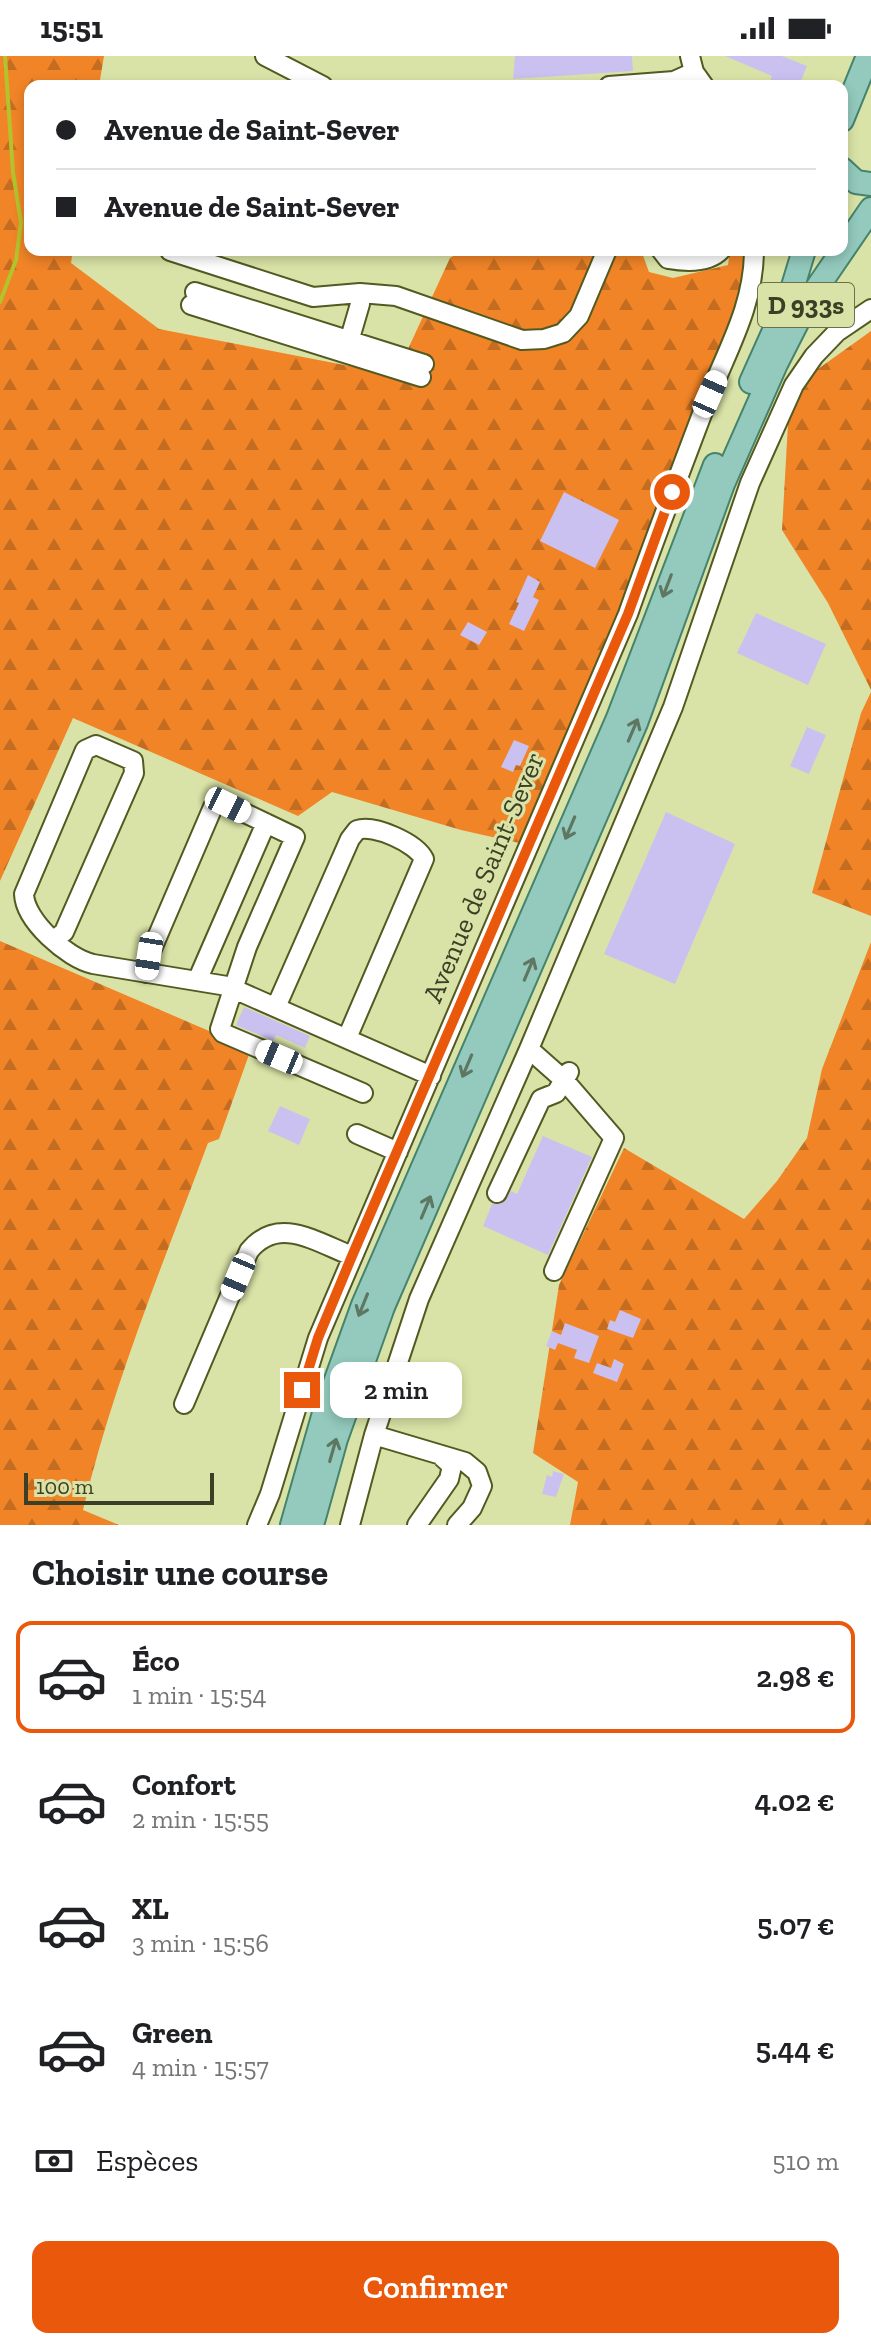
<!DOCTYPE html>
<html lang="fr">
<meta charset="utf-8">
<style>
:root{--surface:#fff;--page:#f6f6f6;--text:#202124;--muted:#757577;--line:#e0e0e0;--accent:#ea580c}
body{margin:0;font-family:"Zilla Slab",serif;background:var(--page);color:var(--text);height:100vh;display:flex;flex-direction:column;font-size:30px;white-space:nowrap}
*{box-sizing:border-box;margin:0}
p{font-size:26px;color:var(--muted)}
.icon{flex:none;width:44px;height:44px;fill:none;stroke:currentColor;stroke-width:2;stroke-linecap:round;stroke-linejoin:round}
.map{position:relative;height:1469px;overflow:hidden}
.details{display:flex;flex-direction:column;background:var(--surface);flex:1}
.details>*{flex:none}
.hud{position:absolute;left:24px;top:24px;width:824px;height:176px;border-radius:16px;box-shadow:0 4px 12px #0003;display:grid;align-content:center;height:176px;padding:0 32px;background:var(--surface)}
.scale{position:absolute;left:24px;bottom:20px;width:190px;box-sizing:border-box;padding-left:8px;border:4px solid #3b3f26;border-top:0;font-size:22px;line-height:28px;white-space:nowrap;color:#3b3f26;-webkit-text-stroke:6px #dae3a7;paint-order:stroke}
.end{position:absolute;width:36px;height:36px;margin:-18px;border:10px solid #ea580c;background:#fff;box-shadow:0 0 0 4px #fff}
.from{border-radius:50%}
.bubble{position:absolute;height:56px;border-radius:16px;background:var(--surface);box-shadow:0 4px 12px #0003;font-size:26px;font-weight:600;line-height:56px;text-align:center}
.car{position:absolute;width:24px;height:48px;margin:-24px -12px;border-radius:10px;box-shadow:0 0 6px 2px #0007;background:linear-gradient(#fff 24%,#345 0 40%,#fff 0 76%,#345 0 86%,#fff 0)}
.hud b{display:flex;align-items:center;gap:28px;height:76px;font-size:30px}
.hud b+b{border-top:2px solid var(--line)}
.hud i{width:20px;height:20px;background:var(--text)}
ul{padding:0;list-style:none}
li{display:flex;align-items:center;gap:24px;height:112px;margin:0 16px 12px;padding:0 16px;border:4px solid transparent;border-radius:16px}
li div{flex:1}
li b{display:block;font-size:30px}
li em{font-style:normal;font-weight:600}
li.active{border-color:var(--accent)}
li>.icon{width:72px;height:72px;stroke-width:1.5}
h2{padding:0 32px;font-size:36px;line-height:96px}
.pay{display:flex;align-items:center;gap:20px;height:88px;padding:0 32px;font-size:30px}
.pay p{margin-inline-start:auto}
.cta{display:flex;gap:16px;margin-top:auto;padding:16px 32px}
.cta a{flex:1;height:92px;border-radius:16px;background:var(--accent);color:#fff;font-size:32px;font-weight:600;line-height:92px;text-align:center}
.status{display:flex;justify-content:space-between;align-items:center;height:56px;padding:0 40px;background:var(--surface);direction:ltr}
.status svg{height:22px;fill:currentColor}
.map>svg:first-child{display:block}
.forest{fill:url(#forest-firs)}
.lines{fill:none;stroke-linecap:round;stroke-linejoin:round}
.stream{stroke:#b4c32b;stroke-width:4}
.building{fill:#cbc1f0}
.minor-casing{stroke:#535920;stroke-width:22}
.major-casing{stroke:#45836c;stroke-width:26}
.minor{stroke:#fff;stroke-width:18}
.major{stroke:#93cabd;stroke-width:22}
.oneway{stroke:#5e7762}
.route{stroke:#ea580c;stroke-width:10}
.labels{text-anchor:middle;stroke-width:6;stroke-linejoin:round;paint-order:stroke}
.shield{fill:#dae3a7;stroke:#6b704d;stroke-width:2}
.shield-label{font-size:26px;font-weight:bold;fill:#3b3f26}
.street-label{font-size:28px;fill:#3b3f26;stroke:#dae3a7}
</style>
<div class="status"><b>15:51</b><svg viewBox="0 0 49 12"><path d="M0 12V9h3v3zM5 12V6h3v6zM10 12V3h3v9zM15 12V0h3v12zM26 1h20v11H26zM47 4h2v5h-2z"/></svg></div>
<div class="map">
<svg width="871" height="1469" viewBox="0 0 871 1469">
<defs>
<pattern id="forest-firs" width="22" height="20" patternUnits="userSpaceOnUse" patternTransform="scale(2)"><rect width="22" height="20" fill="#f18427"/><path d="M5 1l3.5 6h-7zM16 11l3.5 6h-7z" fill="#c46d21"/></pattern>
</defs>
<rect width="100%" height="100%" fill="#dae3a7"/>
<path class="forest" d="M 0,0 L 104,0 L 99,30 L 30,30 L 30,194 L 73,194 L 71,207 L 159,273 L 396,319 L 450,202 L 463,194 L 641,194 L 649,216 L 673,222 L 728,209 L 730,194 L 744,194 L 752,234 L 524,788 L 461,774 L 332,736 L 298,760 L 73,662 L 0,825 Z
M 871,275 L 871,634 L 828,547 L 782,474 L 790,333 Z
M 871,636 L 871,860 L 812,837 L 861,657 Z
M 0,885 L 251,993 L 219,1083 L 208,1087 C 163,1208 113,1328 83,1454 L 119,1469 L 0,1469 Z
M 871,886 L 871,1469 L 570,1469 L 578,1426 L 533,1397 L 559,1229 L 624,1092 L 744,1163 L 777,1125 L 807,1082 L 822,1013 Z"/>
<g class="lines">
<path class="stream" d="M 0,246 L 16,204 L 21,167 L 13,116 L 5,0"/>
</g>
<path class="building" d="M 515,0 L 632,0 L 633,15 L 513,23 Z
M 725,0 L 782,0 L 807,10 L 799,30 L 768,30 L 772,20 Z
M 564,436 L 619,464 L 595,512 L 540,485 Z
M 528,519 L 540,526 L 533,541 L 539,544 L 524,575 L 509,568 L 519,547 L 516,546 Z
M 756,557 L 826,588 L 808,629 L 737,597 Z
M 468,566 L 487,576 L 479,589 L 460,579 Z
M 807,671 L 826,679 L 809,718 L 790,710 Z
M 514,684 L 529,690 L 520,710 L 516,709 L 513,716 L 501,711 Z
M 666,756 L 735,788 L 675,928 L 604,898 Z
M 244,951 L 310,980 L 305,992 L 276,979 L 273,985 L 236,969 Z
M 280,1050 L 310,1063 L 299,1089 L 268,1075 Z
M 543,1080 L 592,1101 L 548,1199 L 483,1170 L 492,1148 L 503,1147 L 511,1135 L 517,1138 Z
M 620,1254 L 641,1263 L 633,1282 L 607,1273 L 610,1264 L 615,1266 Z
M 565,1267 L 599,1280 L 589,1307 L 574,1302 L 577,1294 L 558,1287 L 555,1294 L 546,1290 L 552,1275 L 561,1279 Z
M 614,1303 L 624,1308 L 617,1326 L 593,1317 L 597,1307 L 611,1312 Z
M 553,1415 L 564,1418 L 556,1441 L 542,1438 L 547,1419 L 552,1421 Z"/>
<g class="lines">
<defs>
<path id="minor" d="M 265,0 L 323,30
M 690,0 L 694,16 L 704,30
M 609,30 L 648,27
M 648,30 L 648,27 L 674,25 L 694,16
M 661,194 L 668,203 C 685,206 708,208 721,194
M 170,195 L 313,241 L 360,237 L 396,240 L 522,284 L 544,283 L 563,277 L 579,260 L 607,194
M 195,236 L 424,308
M 191,249 L 421,321
M 346,296 L 360,248 L 360,237
M 54,884 L 64,876 L 134,717 L 133,705 L 96,689 L 85,694 L 24,838 C 25,865 67,902 93,908 L 227,930 L 431,1020
M 146,917 L 149,900 L 213,751 L 220,747 L 228,749 L 295,781 L 247,891 L 220,973 L 223,977 L 363,1037
M 197,925 L 266,767
M 276,951 L 350,783 L 357,774 C 374,768 416,787 424,803 L 347,982
M 529,993 L 564,1024 L 614,1082 L 554,1215
M 357,1078 L 398,1096
M 497,1137 L 541,1043 L 556,1037 L 569,1016
M 184,1348 L 249,1195 C 278,1159 316,1186 352,1200
M 374,1379 L 465,1406 L 477,1416 L 482,1430 L 472,1452 L 457,1469
M 257,1469 L 270,1438 L 318,1282 L 628,558 C 653,487 680,416 707,345 C 727,294 754,250 754,194
M 350,1469 L 374,1379 L 419,1243 L 529,993 L 673,651 L 750,427 L 794,329 L 814,300 L 837,276 L 871,253
M 417,1469 L 449,1423 L 452,1410 L 440,1399"/>
<path id="major" d="M 842,64 L 868,0
M 842,113 L 856,126 L 871,128
M 751,326 L 791,237 L 804,194
M 292,1469 L 324,1357 L 363,1249 L 618,662 L 715,409
M 312,1469 L 336,1383 L 383,1251 L 636,667 L 723,428 L 776,308 L 808,245 L 871,153"/>
</defs>
<use href="#minor" class="minor-casing"/>
<use href="#major" class="major-casing"/>
<use href="#minor" class="minor"/>
<use href="#major" class="major"/>
</g>
<defs><path id="oneway-shaft" d="M-6 0H5M1.5-3L5.5 0L1.5 3" fill="none" stroke-width="1.6" stroke-linecap="round" stroke-linejoin="round" transform="scale(2)"/></defs>
<g class="oneway">
<use href="#oneway-shaft" transform="translate(667 530) rotate(111)"/>
<use href="#oneway-shaft" transform="translate(633 674) rotate(-67)"/>
<use href="#oneway-shaft" transform="translate(570 772) rotate(113)"/>
<use href="#oneway-shaft" transform="translate(529 913) rotate(-67)"/>
<use href="#oneway-shaft" transform="translate(467 1010) rotate(113)"/>
<use href="#oneway-shaft" transform="translate(426 1151) rotate(-67)"/>
<use href="#oneway-shaft" transform="translate(363 1249) rotate(112)"/>
<use href="#oneway-shaft" transform="translate(333 1394) rotate(-74)"/>
</g>
<g class="lines">
<path class="route" d="M 302,1334 L 318,1282 L 352,1200 L 628,558 L 672,436"/>
</g>
<g class="labels">
<rect class="shield" x="758" y="227" width="96" height="44" rx="6"/>
<g class="shield-label">
<text x="806" y="258">D 933s</text>
</g>
<g class="street-label">
<text transform="translate(483 821) rotate(-67)" y="10">Avenue de Saint-Sever</text>
</g>
</g>
</svg>
<div class="scale">100 m</div>
<i class="end from" style="left:672px;top:436px"></i>
<i class="end" style="left:302px;top:1334px"></i>
<div class="bubble" style="left:330px;top:1306px;width:132px">2 min</div>
<i class="car" style="left:710px;top:338px;rotate:24deg"></i>
<i class="car" style="left:228px;top:749px;rotate:116deg"></i>
<i class="car" style="left:149px;top:900px;rotate:189deg"></i>
<i class="car" style="left:279px;top:1001px;rotate:293deg"></i>
<i class="car" style="left:238px;top:1221px;rotate:203deg"></i>
<div class="hud">
<b><i class="from"></i>Avenue de Saint-Sever</b>
<b><i></i>Avenue de Saint-Sever</b>
</div>
</div>
<section class="details">
<h2>Choisir une course</h2>
<ul>
<li class="active"><svg class="icon" aria-label="car" viewBox="0 0 24 24"><path d="M5 17H2v-5l4-1 3-4h7l3 4 3 1v5h-3M9 17h6M6 11h13"/><circle cx="7" cy="17" r="2"/><circle cx="17" cy="17" r="2"/></svg><div><b>Éco</b><p>1 min · 15:54</p></div><em>2.98 €</em></li>
<li><svg class="icon" aria-label="car" viewBox="0 0 24 24"><path d="M5 17H2v-5l4-1 3-4h7l3 4 3 1v5h-3M9 17h6M6 11h13"/><circle cx="7" cy="17" r="2"/><circle cx="17" cy="17" r="2"/></svg><div><b>Confort</b><p>2 min · 15:55</p></div><em>4.02 €</em></li>
<li><svg class="icon" aria-label="car" viewBox="0 0 24 24"><path d="M5 17H2v-5l4-1 3-4h7l3 4 3 1v5h-3M9 17h6M6 11h13"/><circle cx="7" cy="17" r="2"/><circle cx="17" cy="17" r="2"/></svg><div><b>XL</b><p>3 min · 15:56</p></div><em>5.07 €</em></li>
<li><svg class="icon" aria-label="car" viewBox="0 0 24 24"><path d="M5 17H2v-5l4-1 3-4h7l3 4 3 1v5h-3M9 17h6M6 11h13"/><circle cx="7" cy="17" r="2"/><circle cx="17" cy="17" r="2"/></svg><div><b>Green</b><p>4 min · 15:57</p></div><em>5.44 €</em></li>
</ul>
<div class="pay"><svg class="icon" aria-label="cash" viewBox="0 0 24 24"><path d="M3 7h18v10H3z"/><circle cx="12" cy="12" r="2"/></svg>Espèces<p>510 m</p></div>
<div class="cta"><a>Confirmer</a></div>
</section>
